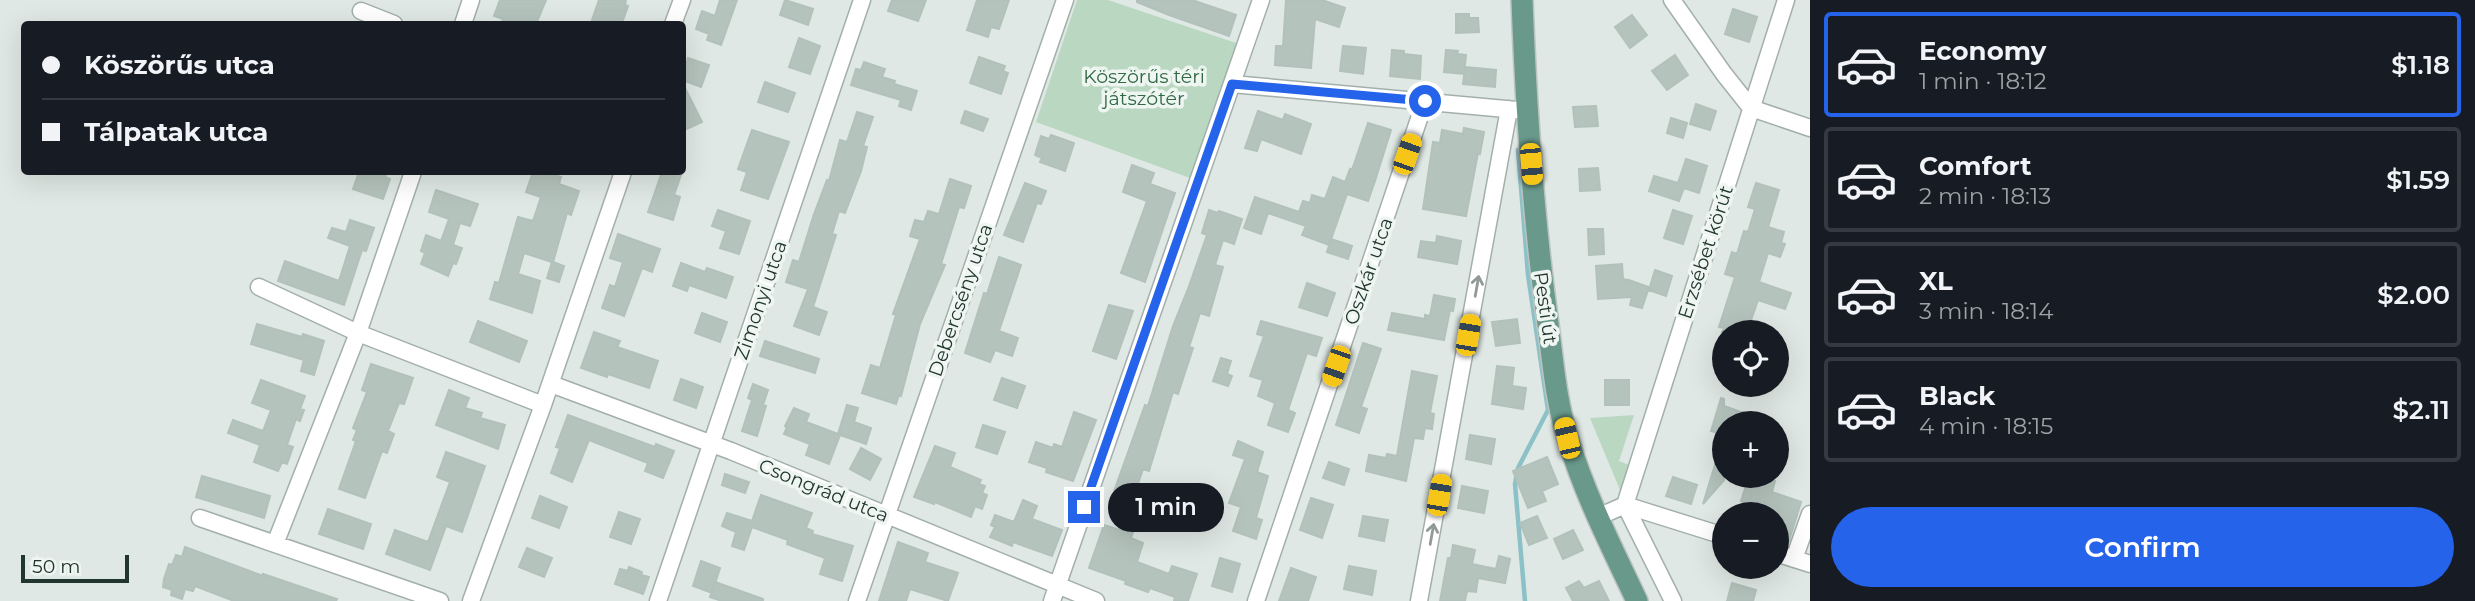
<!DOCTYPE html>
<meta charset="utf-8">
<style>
:root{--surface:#171b24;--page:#20242c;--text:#f1f3f6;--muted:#9ea1a6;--line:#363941;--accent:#2563eb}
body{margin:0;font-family:Montserrat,sans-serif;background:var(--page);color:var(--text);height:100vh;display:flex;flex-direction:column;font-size:26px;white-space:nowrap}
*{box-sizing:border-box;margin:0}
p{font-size:23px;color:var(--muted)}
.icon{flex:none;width:38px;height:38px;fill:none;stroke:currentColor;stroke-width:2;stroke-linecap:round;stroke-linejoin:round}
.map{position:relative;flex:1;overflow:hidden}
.details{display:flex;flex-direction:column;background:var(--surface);width:665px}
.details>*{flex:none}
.hud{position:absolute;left:21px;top:21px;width:665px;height:154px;border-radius:7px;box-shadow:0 7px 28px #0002;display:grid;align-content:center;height:154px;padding:0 21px;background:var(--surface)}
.tools{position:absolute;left:1712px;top:320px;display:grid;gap:14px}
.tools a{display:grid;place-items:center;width:77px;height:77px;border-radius:50%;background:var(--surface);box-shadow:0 7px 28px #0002;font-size:35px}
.scale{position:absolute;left:21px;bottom:18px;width:108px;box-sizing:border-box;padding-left:7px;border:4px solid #223630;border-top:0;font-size:19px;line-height:24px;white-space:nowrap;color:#223630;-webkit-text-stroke:5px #eff6f2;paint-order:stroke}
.end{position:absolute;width:32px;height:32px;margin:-16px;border:9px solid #2563eb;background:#fff;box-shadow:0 0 0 4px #fff}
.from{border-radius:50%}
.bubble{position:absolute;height:49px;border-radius:24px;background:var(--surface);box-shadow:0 7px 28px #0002;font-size:23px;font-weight:600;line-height:49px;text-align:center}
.car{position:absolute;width:21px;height:42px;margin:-21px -10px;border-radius:9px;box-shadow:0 0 5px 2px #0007;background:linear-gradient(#f5c518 24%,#345 0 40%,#f5c518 0 76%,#345 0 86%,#f5c518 0)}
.hud b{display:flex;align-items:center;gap:24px;height:66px;font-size:26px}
.hud b+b{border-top:2px solid var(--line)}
.hud i{width:18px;height:18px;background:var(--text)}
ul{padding:12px 0 0;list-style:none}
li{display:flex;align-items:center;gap:21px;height:105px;margin:0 14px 10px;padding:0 7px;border:4px solid var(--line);border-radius:7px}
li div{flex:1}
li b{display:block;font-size:26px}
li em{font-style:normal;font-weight:600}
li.active{border-color:var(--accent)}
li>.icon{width:63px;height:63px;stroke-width:1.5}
.cta{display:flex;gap:14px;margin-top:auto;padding:14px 21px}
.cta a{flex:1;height:80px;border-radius:42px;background:var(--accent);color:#fff;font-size:28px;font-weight:600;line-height:80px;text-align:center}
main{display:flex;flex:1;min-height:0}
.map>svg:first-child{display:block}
.green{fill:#bad8c1}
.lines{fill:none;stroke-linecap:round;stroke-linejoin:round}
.stream{stroke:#8cc1c8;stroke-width:4.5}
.building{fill:#b5c3bd;stroke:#b2c1bb;stroke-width:2}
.minor-casing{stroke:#a3afaa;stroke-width:19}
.major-casing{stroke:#bdc3c1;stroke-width:24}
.minor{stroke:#fff;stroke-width:16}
.major{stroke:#68998b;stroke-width:21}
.oneway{stroke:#909a98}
.route{stroke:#2563eb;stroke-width:9}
.labels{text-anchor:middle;stroke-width:7;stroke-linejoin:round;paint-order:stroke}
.park-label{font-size:19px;fill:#316945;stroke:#eff6f2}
.street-label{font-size:19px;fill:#223630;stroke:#eff6f2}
</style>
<main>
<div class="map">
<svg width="1810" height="601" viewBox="0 0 1810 601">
<rect width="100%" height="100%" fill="#dfe8e4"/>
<path class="green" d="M 1077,0 L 1108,0 L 1239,44 L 1190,178 L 1036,122 Z
M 1634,415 L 1619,461 L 1629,465 L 1620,490 L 1590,418 Z"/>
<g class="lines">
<path class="stream" d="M 1518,150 L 1528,275 L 1548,410 L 1518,468 L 1515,484 L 1525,601"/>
</g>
<path class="building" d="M 500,0 L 546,0 L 536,24 L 501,24 L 503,19 L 494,16 Z
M 599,0 L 626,0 L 625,5 L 628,6 L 623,20 L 621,19 L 619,24 L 606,24 L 592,20 Z
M 720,0 L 737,0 L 721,45 L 707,40 L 709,34 L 696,29 L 702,11 L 715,16 Z
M 785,0 L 813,9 L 808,25 L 780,15 Z
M 892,0 L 926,0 L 918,21 L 888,11 Z
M 977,0 L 1009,0 L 999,29 L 991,27 L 988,37 L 967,30 Z
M 1137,0 L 1192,0 L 1236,15 L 1229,36 L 1169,15 L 1137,2 Z
M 1286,0 L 1322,0 L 1345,8 L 1339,27 L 1315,19 L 1311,68 L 1275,65 L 1276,46 L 1283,46 Z
M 1733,9 L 1757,17 L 1749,42 L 1725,34 Z
M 1456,14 L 1469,14 L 1469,18 L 1478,18 L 1479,32 L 1456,33 Z
M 1632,15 L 1647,35 L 1630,48 L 1615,27 Z
M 799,38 L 820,46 L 810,74 L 789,67 Z
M 1343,46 L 1366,48 L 1363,74 L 1340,71 Z
M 1392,50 L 1404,51 L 1404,54 L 1421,56 L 1420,79 L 1390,76 Z
M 1446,50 L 1458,51 L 1457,54 L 1466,55 L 1464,74 L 1444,72 Z
M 1675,55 L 1688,75 L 1667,90 L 1652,71 Z
M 979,57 L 1005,66 L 1003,71 L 1008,73 L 1001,94 L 970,83 Z
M 688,58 L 709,65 L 701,87 L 682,80 Z
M 864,62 L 885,69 L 882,77 L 895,81 L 894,84 L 917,91 L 911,110 L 899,106 L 901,100 L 851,85 L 856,69 L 861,70 Z
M 1465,67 L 1496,70 L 1495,87 L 1463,84 Z
M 682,82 L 702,122 L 682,131 Z
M 765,82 L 795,93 L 788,112 L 758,102 Z
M 1696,104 L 1716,111 L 1710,130 L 1690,124 Z
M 1596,106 L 1598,126 L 1575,127 L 1573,107 Z
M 965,111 L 988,119 L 983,131 L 961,123 Z
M 1258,111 L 1283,120 L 1285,114 L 1311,124 L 1301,154 L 1261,139 L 1257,151 L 1245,148 Z
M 857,112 L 873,117 L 863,146 L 867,147 L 861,171 L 845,213 L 839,211 L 832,234 L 836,235 L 813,307 L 827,312 L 819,335 L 794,326 L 808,289 L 786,282 L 793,260 L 799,262 L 814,214 L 827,180 L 829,181 L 840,140 L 847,142 Z
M 1671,118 L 1687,123 L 1683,138 L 1667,133 Z
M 1368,123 L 1391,130 L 1375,181 L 1368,201 L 1347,194 L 1329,245 L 1302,235 L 1306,226 L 1268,213 L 1261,234 L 1244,228 L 1255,197 L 1299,212 L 1303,201 L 1310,203 L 1312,195 L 1325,199 L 1333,177 L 1345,182 L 1350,169 L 1352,170 Z
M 1464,128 L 1484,132 L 1480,154 L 1478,153 L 1466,216 L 1423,209 L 1433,142 L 1440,143 L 1442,130 L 1463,134 Z
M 752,130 L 789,142 L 768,199 L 741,190 L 747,172 L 738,169 Z
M 1051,135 L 1074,143 L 1065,171 L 1040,162 L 1042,158 L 1035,155 L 1041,136 L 1049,139 Z
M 1686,159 L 1707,166 L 1699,193 L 1684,188 L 1679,201 L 1649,191 L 1654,176 L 1678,183 Z
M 1132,165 L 1154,173 L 1150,184 L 1175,193 L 1145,282 L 1121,273 L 1147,201 L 1123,192 Z
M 1598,168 L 1600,190 L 1580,191 L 1579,169 Z
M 359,172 L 387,172 L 385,177 L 390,179 L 383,199 L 353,189 Z
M 533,172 L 543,172 L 561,177 L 559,184 L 579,191 L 571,215 L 567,213 L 553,262 L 564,266 L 559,282 L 547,278 L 552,262 L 524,253 L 518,274 L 540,281 L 532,313 L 490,299 L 495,282 L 499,283 L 518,217 L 533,221 L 541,197 L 526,192 Z
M 662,172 L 682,172 L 674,195 L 680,197 L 673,220 L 648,212 Z
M 950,179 L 971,186 L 964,208 L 959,207 L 941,264 L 945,265 L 920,324 L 901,396 L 899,395 L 896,404 L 862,393 L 871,365 L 880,368 L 896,315 L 893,314 L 920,239 L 910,236 L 915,220 L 924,222 L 928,211 L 939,214 Z
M 1025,183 L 1046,191 L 1041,204 L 1037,203 L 1023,242 L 1004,235 Z
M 1756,183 L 1779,190 L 1768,227 L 1784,232 L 1781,243 L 1785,244 L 1780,257 L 1768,253 L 1759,282 L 1791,293 L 1785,309 L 1758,300 L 1747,332 L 1722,332 L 1724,328 L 1719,327 L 1735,277 L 1725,274 L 1732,252 L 1737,254 L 1744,231 L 1748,232 L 1755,209 L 1748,207 Z
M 436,190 L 478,204 L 470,226 L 460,223 L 453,245 L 462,248 L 456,264 L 453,263 L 448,276 L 421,264 L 425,253 L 421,251 L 426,235 L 441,241 L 449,219 L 429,212 Z
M 718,210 L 750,221 L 739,254 L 720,248 L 726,231 L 712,226 Z
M 1209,210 L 1218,213 L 1219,211 L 1242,219 L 1234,244 L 1223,240 L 1215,265 L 1223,267 L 1209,316 L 1200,313 L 1189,347 L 1193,348 L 1178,394 L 1173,392 L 1149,471 L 1143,469 L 1130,507 L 1111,500 L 1145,405 L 1148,406 L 1173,326 L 1188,289 L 1207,235 L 1202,233 Z
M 1673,210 L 1692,216 L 1683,244 L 1664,238 Z
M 350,220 L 374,228 L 366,251 L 362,250 L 344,305 L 278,281 L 285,261 L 339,281 L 350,246 L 328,238 L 332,228 L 346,232 Z
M 1588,229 L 1603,229 L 1604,254 L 1589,255 Z
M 618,234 L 660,249 L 652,272 L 642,268 L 624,316 L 602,308 L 610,285 L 615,287 L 623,262 L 610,258 Z
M 1437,236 L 1461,241 L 1457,264 L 1418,257 L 1421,241 L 1436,243 Z
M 1331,239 L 1352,246 L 1348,259 L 1327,252 Z
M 999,257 L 1021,265 L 999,331 L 1018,338 L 1012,356 L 995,350 L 990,362 L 965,353 L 984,293 L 987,294 Z
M 681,263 L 705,272 L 707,268 L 733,277 L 726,298 L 689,285 L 687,291 L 673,286 Z
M 1622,264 L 1623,279 L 1628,280 L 1628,283 L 1629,280 L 1649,287 L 1642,308 L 1630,305 L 1632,297 L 1598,299 L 1596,266 Z
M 1655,270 L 1672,276 L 1666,296 L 1649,290 Z
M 1307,283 L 1335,293 L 1327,316 L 1299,307 Z
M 1434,295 L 1455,299 L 1453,311 L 1450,310 L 1444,340 L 1388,330 L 1392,313 L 1425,319 L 1425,315 L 1430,316 Z
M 1109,305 L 1133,311 L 1116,359 L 1093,351 Z
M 702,313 L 727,322 L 720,342 L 695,333 Z
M 1517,319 L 1520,343 L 1496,346 L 1492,322 Z
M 478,321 L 527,341 L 519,362 L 470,342 Z
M 1261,321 L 1322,338 L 1316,356 L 1307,353 L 1288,410 L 1295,413 L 1288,432 L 1268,425 L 1275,403 L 1258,396 L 1263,380 L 1250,376 L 1264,336 L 1257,334 Z
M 257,324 L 302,337 L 303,334 L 324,341 L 314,375 L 301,371 L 304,360 L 251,344 Z
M 594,332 L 620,341 L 617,347 L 658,361 L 649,388 L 608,374 L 607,377 L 581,368 Z
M 765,341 L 819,359 L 815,373 L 760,356 Z
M 1363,343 L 1381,349 L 1361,407 L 1367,409 L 1359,433 L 1336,425 Z
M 1221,358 L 1231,361 L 1227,374 L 1232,376 L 1228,386 L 1213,381 Z
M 371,364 L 413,378 L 404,404 L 399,403 L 388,431 L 394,434 L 387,453 L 382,451 L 365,498 L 339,489 L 356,441 L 353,440 L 357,430 L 353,428 L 367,392 L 362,390 Z
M 1497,366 L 1514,368 L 1512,386 L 1526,388 L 1523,409 L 1492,404 Z
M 1412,371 L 1437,376 L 1430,413 L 1434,414 L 1432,429 L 1425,428 L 1423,439 L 1414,438 L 1406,481 L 1366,471 L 1369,455 L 1386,458 L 1387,454 L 1397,456 Z
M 1002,378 L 1025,386 L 1017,408 L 994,400 Z
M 681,379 L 703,387 L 696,408 L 674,400 Z
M 261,380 L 305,396 L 300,409 L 304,410 L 300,421 L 296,419 L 287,445 L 293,447 L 287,464 L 282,462 L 278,471 L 254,462 L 260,445 L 228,433 L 233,420 L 263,431 L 271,410 L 252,403 Z
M 1605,380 L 1629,380 L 1629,405 L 1605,405 Z
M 753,384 L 768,390 L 763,405 L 766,406 L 757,436 L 742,431 L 752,400 L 748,398 Z
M 449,390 L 469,398 L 465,408 L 482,413 L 480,418 L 505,425 L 498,449 L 436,425 Z
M 1721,398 L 1724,399 L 1724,406 L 1744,413 L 1740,424 L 1724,424 L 1724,435 L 1711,431 Z
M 847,405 L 858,408 L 854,422 L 871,428 L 866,444 L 840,435 L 829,464 L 806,455 L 810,444 L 784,434 L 787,427 L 785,426 L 794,408 L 809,414 L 806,422 L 838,434 Z
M 1074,412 L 1096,420 L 1073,481 L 1046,472 L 1047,468 L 1029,462 L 1036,442 L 1053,448 L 1054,444 L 1062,447 Z
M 568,415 L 655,447 L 656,444 L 674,451 L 663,478 L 645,471 L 648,463 L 589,440 L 572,482 L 551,473 L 560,448 L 556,447 Z
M 983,425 L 1005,432 L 997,454 L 976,447 Z
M 1470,435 L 1495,439 L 1491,464 L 1466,459 Z
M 1238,441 L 1263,452 L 1257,472 L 1268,476 L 1256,518 L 1262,520 L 1256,539 L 1233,531 L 1241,507 L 1229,503 L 1245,459 L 1233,455 Z
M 1721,445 L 1724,446 L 1724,480 L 1703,504 Z
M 935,446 L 955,453 L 950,467 L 981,480 L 979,484 L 985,486 L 982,493 L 987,495 L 982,509 L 975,506 L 971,517 L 935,502 L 934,504 L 914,497 Z
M 861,448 L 881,459 L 870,480 L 850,469 Z
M 446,452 L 485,466 L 462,532 L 446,526 L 430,570 L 386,554 L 395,530 L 428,542 L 450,482 L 437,477 Z
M 1547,457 L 1558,484 L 1542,491 L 1546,501 L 1528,508 L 1513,471 Z
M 1329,462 L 1349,469 L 1344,485 L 1323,478 Z
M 725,474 L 749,482 L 745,493 L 722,485 Z
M 202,476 L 270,496 L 264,518 L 196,497 Z
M 1749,476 L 1760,476 L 1775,481 L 1772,492 L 1801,502 L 1788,544 L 1776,540 L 1776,514 L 1765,514 L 1766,509 L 1741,501 Z
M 1673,477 L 1697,485 L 1691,504 L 1666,496 Z
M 1462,486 L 1488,491 L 1484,513 L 1458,508 Z
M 761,495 L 812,513 L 806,528 L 813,531 L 812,534 L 853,546 L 842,581 L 820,574 L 825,558 L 787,544 L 788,540 L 752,527 L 744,550 L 732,546 L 736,532 L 722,526 L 727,513 L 752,521 Z
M 540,496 L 567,507 L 559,528 L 532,518 Z
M 1311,498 L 1333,505 L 1322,538 L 1300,530 Z
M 1023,500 L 1037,506 L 1032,519 L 1062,530 L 1052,556 L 1013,542 L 1012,546 L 990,537 L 995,527 L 991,525 L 995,515 L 1014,522 Z
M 328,509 L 371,524 L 363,549 L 319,534 Z
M 619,512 L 640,519 L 631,544 L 610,537 Z
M 1125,513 L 1138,518 L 1131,538 L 1143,543 L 1137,562 L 1169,574 L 1172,566 L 1197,574 L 1188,601 L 1174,601 L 1175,597 L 1150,588 L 1148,592 L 1125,584 L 1126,581 L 1089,568 L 1104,525 L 1120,530 Z
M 1363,516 L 1388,520 L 1384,541 L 1359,536 Z
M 1537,516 L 1547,538 L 1529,545 L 1520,523 Z
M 1573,530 L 1583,550 L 1563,559 L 1554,539 Z
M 898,542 L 928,553 L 925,562 L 958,573 L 948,601 L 910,589 L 906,601 L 879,601 Z
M 1453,545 L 1475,550 L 1472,564 L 1496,569 L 1499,556 L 1510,559 L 1505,583 L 1478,578 L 1476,592 L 1467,591 L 1465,601 L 1440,601 L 1448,558 L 1451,558 Z
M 185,547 L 263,576 L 263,574 L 337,599 L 336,601 L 234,601 L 195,586 L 193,591 L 185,589 L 182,599 L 171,595 L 172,590 L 163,587 L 164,579 L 169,564 L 172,565 L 176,555 L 182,557 Z
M 527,548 L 552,558 L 544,577 L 519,567 Z
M 1220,558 L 1240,564 L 1232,592 L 1212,586 Z
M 701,561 L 720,568 L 712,593 L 693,586 Z
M 1349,566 L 1376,571 L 1372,595 L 1344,589 Z
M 629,567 L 642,572 L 641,575 L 649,577 L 643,594 L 615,584 L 620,569 L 628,571 Z
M 1291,568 L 1316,577 L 1308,601 L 1279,601 Z
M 1579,581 L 1584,588 L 1599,581 L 1609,601 L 1573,601 L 1566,588 Z
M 715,582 L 763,599 L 763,601 L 722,601 L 710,597 Z
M 1732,583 L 1756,590 L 1753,601 L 1727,601 Z"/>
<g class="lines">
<defs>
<path id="minor" d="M 1672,0 L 1724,74 L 1751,108 L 1810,128
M 361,11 L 394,24
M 463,24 L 471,0
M 673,24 L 682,0
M 1232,84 L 1517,110
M 259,287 L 358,333 L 543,405
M 551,384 L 731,451 L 1096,601
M 1598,517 L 1625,505 L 1724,536
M 200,518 L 440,601
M 275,544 L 358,333 L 413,172
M 1776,553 L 1810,564
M 1794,559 L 1810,514
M 471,601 L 543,405 L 623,172
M 658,601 L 862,0
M 857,601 L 1065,0
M 1052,601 L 1261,0
M 1256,601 L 1425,101
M 1419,601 L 1509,109
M 1673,601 L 1625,505 L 1786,0"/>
<path id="major" d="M 1522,0 C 1526,108 1533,217 1548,324 C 1553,362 1556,402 1568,439 C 1585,495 1612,548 1637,601"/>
</defs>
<use href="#minor" class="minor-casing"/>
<use href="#major" class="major-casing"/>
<use href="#minor" class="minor"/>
<use href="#major" class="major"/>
</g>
<defs><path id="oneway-shaft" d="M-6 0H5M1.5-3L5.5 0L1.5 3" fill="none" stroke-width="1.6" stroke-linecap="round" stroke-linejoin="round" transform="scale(1.75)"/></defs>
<g class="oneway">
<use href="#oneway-shaft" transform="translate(1477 286) rotate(-80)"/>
<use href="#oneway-shaft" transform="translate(1432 534) rotate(-80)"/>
</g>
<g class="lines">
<path class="route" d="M 1084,507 L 1232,84 L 1425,101"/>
</g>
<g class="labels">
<g class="park-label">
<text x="1144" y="83">Köszörűs téri<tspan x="1144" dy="22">játszótér</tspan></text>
</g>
<g class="street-label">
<text transform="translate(1705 252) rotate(-72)" y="7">Erzsébet körút</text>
<text transform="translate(1368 271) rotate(-71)" y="7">Oszkár utca</text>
<text transform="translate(760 300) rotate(-71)" y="7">Zimonyi utca</text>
<text transform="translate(960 300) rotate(-71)" y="7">Debercsény utca</text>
<text transform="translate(1546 308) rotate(82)" y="7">Pesti út</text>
<text transform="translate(824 490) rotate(22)" y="7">Csongrád utca</text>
</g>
</g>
</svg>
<div class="tools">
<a><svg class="icon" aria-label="locate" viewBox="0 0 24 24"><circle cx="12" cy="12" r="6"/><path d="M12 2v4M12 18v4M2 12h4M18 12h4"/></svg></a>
<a>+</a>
<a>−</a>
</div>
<div class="scale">50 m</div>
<i class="end from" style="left:1425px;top:101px"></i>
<i class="end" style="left:1084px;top:507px"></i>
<div class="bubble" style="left:1108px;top:483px;width:116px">1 min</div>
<i class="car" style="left:1407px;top:154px;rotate:19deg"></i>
<i class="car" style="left:1531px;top:164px;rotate:175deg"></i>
<i class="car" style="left:1468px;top:335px;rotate:10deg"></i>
<i class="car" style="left:1336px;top:366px;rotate:199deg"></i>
<i class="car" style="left:1567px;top:438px;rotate:347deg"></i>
<i class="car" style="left:1439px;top:495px;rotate:10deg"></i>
<div class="hud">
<b><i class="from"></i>Köszörűs utca</b>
<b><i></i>Tálpatak utca</b>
</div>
</div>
<section class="details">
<ul>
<li class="active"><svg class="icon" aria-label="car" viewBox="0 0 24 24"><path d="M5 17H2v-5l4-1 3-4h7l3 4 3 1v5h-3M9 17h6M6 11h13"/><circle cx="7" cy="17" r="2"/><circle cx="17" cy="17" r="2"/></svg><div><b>Economy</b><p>1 min · 18:12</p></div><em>$1.18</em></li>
<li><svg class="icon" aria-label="car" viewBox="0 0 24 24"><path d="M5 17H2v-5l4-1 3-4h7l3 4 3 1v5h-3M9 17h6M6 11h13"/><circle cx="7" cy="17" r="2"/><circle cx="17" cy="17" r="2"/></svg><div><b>Comfort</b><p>2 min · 18:13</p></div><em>$1.59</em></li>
<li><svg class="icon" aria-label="car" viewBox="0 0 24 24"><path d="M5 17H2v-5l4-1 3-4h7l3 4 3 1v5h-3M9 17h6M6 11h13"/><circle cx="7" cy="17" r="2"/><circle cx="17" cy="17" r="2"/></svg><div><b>XL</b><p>3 min · 18:14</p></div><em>$2.00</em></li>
<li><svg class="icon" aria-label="car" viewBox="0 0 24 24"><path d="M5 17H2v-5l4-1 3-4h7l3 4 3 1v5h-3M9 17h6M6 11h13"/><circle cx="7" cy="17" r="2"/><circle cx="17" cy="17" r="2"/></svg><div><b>Black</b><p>4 min · 18:15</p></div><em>$2.11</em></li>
</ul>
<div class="cta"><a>Confirm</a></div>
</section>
</main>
